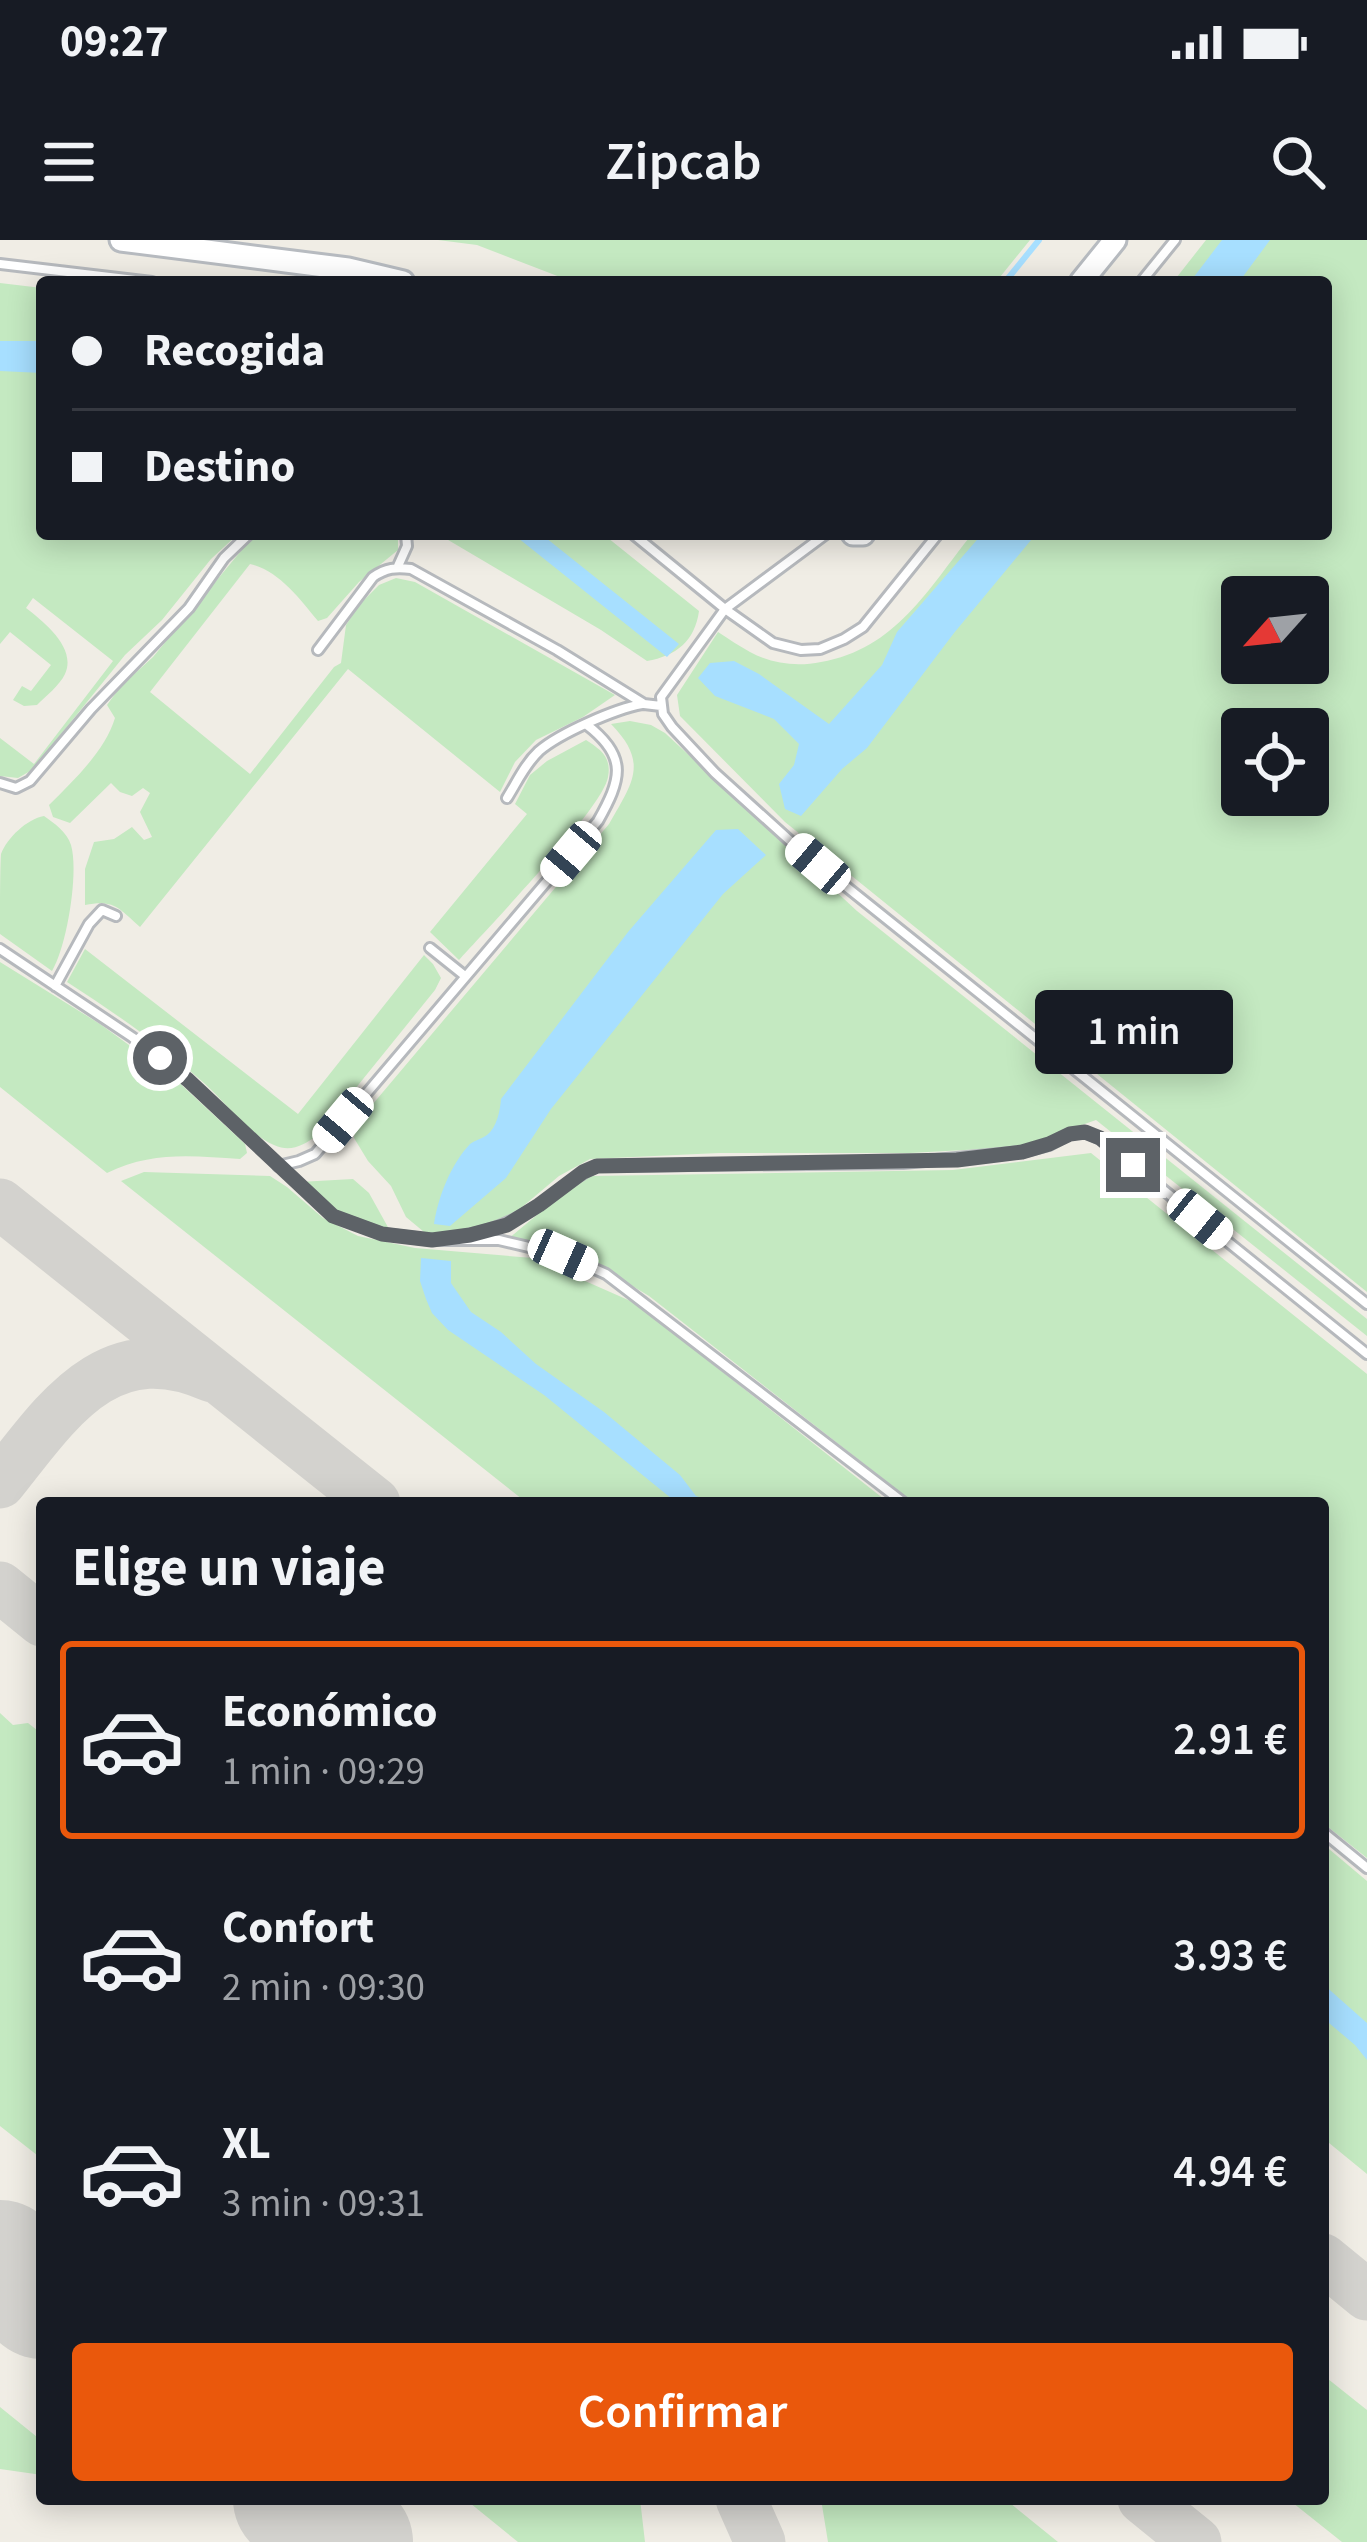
<!DOCTYPE html>
<html lang="es">
<meta charset="utf-8">
<style>
:root{--surface:#171b24;--page:#20242c;--text:#f1f3f6;--muted:#9ea1a6;--line:#363941;--accent:#ea580c}
body{margin:0;font-family:"Source Sans 3",sans-serif;background:var(--page);color:var(--text);height:100vh;display:flex;flex-direction:column;font-size:45px;white-space:nowrap}
*{box-sizing:border-box;margin:0}
p{font-size:39px;color:var(--muted)}
.icon{flex:none;width:66px;height:66px;fill:none;stroke:currentColor;stroke-width:2;stroke-linecap:round;stroke-linejoin:round}
.map{position:relative;flex:1;overflow:hidden}
.details{position:absolute;left:36px;top:1257px;width:1293px;height:1008px;display:flex;flex-direction:column;background:var(--surface);border-radius:12px;box-shadow:0 6px 30px #0003}
.details>*{flex:none}
.guide{position:absolute;left:36px;top:36px;width:1296px;height:264px;border-radius:12px;box-shadow:0 6px 30px #0003;display:grid;align-content:center;height:264px;padding:0 36px;background:var(--surface)}
.needle{width:78px;rotate:243deg}
.buttons{position:absolute;left:1221px;top:336px;display:grid;gap:24px}
.buttons a{display:grid;place-items:center;width:108px;height:108px;border-radius:12px;background:var(--surface);box-shadow:0 6px 30px #0003;font-size:60px}
.end{position:absolute;width:54px;height:54px;margin:-27px;border:15px solid #5d6267;background:#fff;box-shadow:0 0 0 6px #fff}
.from{border-radius:50%}
.bubble{position:absolute;height:84px;border-radius:12px;background:var(--surface);box-shadow:0 6px 30px #0003;font-size:39px;font-weight:600;line-height:84px;text-align:center}
.car{position:absolute;width:36px;height:72px;margin:-36px -18px;border-radius:15px;box-shadow:0 0 9px 3px #0007;background:linear-gradient(#fff 24%,#345 0 40%,#fff 0 76%,#345 0 86%,#fff 0)}
.guide b{display:flex;align-items:center;gap:42px;height:114px;font-size:45px}
.guide b+b{border-top:3px solid var(--line)}
.guide i{width:30px;height:30px;background:var(--text)}
ul{padding:0;list-style:none}
li{display:flex;align-items:center;gap:36px;height:198px;margin:0 24px 18px;padding:0 12px;border:6px solid transparent;border-radius:12px}
li div{flex:1}
li b{display:block;font-size:45px}
li em{font-style:normal;font-weight:600}
li.current{border-color:var(--accent)}
li>.icon{width:108px;height:108px;stroke-width:1.5}
h2{padding:0 36px;font-size:54px;line-height:144px}
.action{display:flex;gap:24px;margin-top:auto;padding:24px 36px}
.action a{flex:1;height:138px;border-radius:12px;background:var(--accent);color:#fff;font-size:48px;font-weight:600;line-height:138px;text-align:center}
.status{display:flex;justify-content:space-between;align-items:center;height:84px;padding:0 60px;background:var(--surface);direction:ltr}
.status svg{height:33px;fill:currentColor}
header{display:flex;justify-content:space-between;align-items:center;height:156px;padding:0 36px;background:var(--surface);font-size:54px;font-weight:600}
.map>svg:first-child{display:block}
.green{fill:#c4e9c1;fill-rule:evenodd}
.water{fill:#a7dfff}
.lines{fill:none;stroke-linecap:round;stroke-linejoin:round}
.stream{stroke:#a7dfff;stroke-width:6}
.taxiway{stroke:#d3d2ce;stroke-width:51}
.runway{stroke:#d3d2ce;stroke-width:126}
.lane-casing{stroke:#b6b9bd;stroke-width:14}
.secondary-casing{stroke:#b7bbc0;stroke-width:27}
.lane{stroke:#fff;stroke-width:8}
.secondary{stroke:#fff;stroke-width:21}
.route{stroke:#5d6267;stroke-width:15}
</style>
<div class="status"><b>09:27</b><svg viewBox="0 0 49 12"><path d="M0 12V9h3v3zM5 12V6h3v6zM10 12V3h3v9zM15 12V0h3v12zM26 1h20v11H26zM47 4h2v5h-2z"/></svg></div>
<header><svg class="icon" aria-label="menu" viewBox="0 0 24 24"><path d="M4 6h16M4 12h16M4 18h16"/></svg>Zipcab<svg class="icon" aria-label="search" viewBox="0 0 24 24"><circle cx="10" cy="10" r="6"/><path d="M15 15l6 6"/></svg></header>
<div class="map">
<svg width="1367" height="2302" viewBox="0 0 1367 2302">
<rect width="100%" height="100%" fill="#f0ede5"/>
<path class="green" d="M 438,0 L 1030,0 L 996,42 L 573,42 L 477,5 Z
M 1206,0 L 1367,0 L 1367,1052 L 785,582 L 680,476 L 677,455 L 718,392 C 729,399 739,406 750,412 C 772,424 797,427 821,422 C 896,409 928,349 972,294 L 1326,294 L 1326,42 L 1173,42 ZM 1242,357 L 1308,357 L 1308,423 L 1242,423 ZM 1242,489 L 1308,489 L 1308,555 L 1242,555 Z
M 0,43 L 42,48 L 42,294 L 238,294 L 211,319 L 162,380 L 125,415 L 32,530 L 18,538 L 0,536 L 0,498 L 34,524 L 113,421 L 33,358 L 26,368 C 44,382 77,408 65,434 C 60,445 45,457 37,465 L 24,466 L 13,460 L 22,446 L 31,451 L 51,425 L 10,392 L 0,404 Z
M 255,294 L 398,294 L 398,310 L 359,342 L 327,378 L 318,381 C 300,359 278,330 250,324 L 150,452 L 250,534 L 334,427 L 341,423 L 346,385 L 359,365 L 379,345 L 396,338 L 415,342 L 615,455 L 583,477 L 536,500 L 515,522 L 500,552 L 348,429 L 140,687 C 119,668 114,659 85,665 L 85,629 L 94,602 L 114,599 L 132,587 L 144,600 L 152,597 L 140,572 L 150,553 L 143,548 L 132,556 L 120,552 L 111,543 L 70,583 L 53,577 L 49,565 C 74,540 105,511 115,478 L 107,465 L 120,447 L 153,417 Z
M 438,294 L 603,294 L 699,371 C 695,401 676,416 647,421 L 601,390 Z
M 630,481 L 651,485 L 665,493 L 857,671 L 1367,1079 L 1367,1096 L 1096,880 L 1019,907 L 910,913 L 719,913 L 590,919 L 559,936 L 515,973 L 488,984 L 441,996 L 424,992 L 406,977 L 391,946 L 368,921 L 354,898 L 356,884 L 609,584 C 633,542 649,523 611,484 Z
M 586,500 C 600,509 612,517 608,537 C 603,568 487,689 459,720 L 430,692 L 527,574 L 515,564 L 530,535 L 547,521 Z
M 44,576 C 54,583 67,592 71,605 C 79,632 67,706 52,731 L 0,694 C 0,677 0,627 1,614 C 7,598 27,579 44,576 Z
M 85,709 L 298,874 L 424,715 L 433,724 L 441,738 L 435,750 L 317,896 C 303,905 291,913 274,905 C 250,895 224,861 204,843 C 161,805 115,773 67,742 Z
M 0,722 L 100,784 L 173,837 L 245,904 L 247,913 L 240,919 C 192,916 152,911 107,933 L 0,847 Z
M 1091,913 L 1367,1134 L 1367,1618 L 1323,1583 L 1323,1263 L 914,1263 L 649,1056 L 591,1021 L 554,1008 L 508,999 L 573,945 L 592,936 L 953,930 Z
M 144,932 L 270,936 L 287,947 L 323,978 L 358,996 L 415,1008 L 533,1018 L 635,1063 L 889,1263 L 527,1263 L 121,941 Z
M 353,939 L 369,953 L 389,989 C 344,977 334,972 299,942 Z
M 0,1473 L 13,1485 L 28,1483 L 42,1494 L 42,1919 L 0,1886 Z
M 1323,1604 L 1367,1641 L 1367,1934 L 1323,1898 Z
M 1323,2135 L 1367,2170 L 1367,2302 L 1342,2302 L 1288,2259 L 1323,2259 Z
M 0,2167 L 42,2201 L 42,2235 L 0,2229 Z
M 465,2259 L 640,2259 L 645,2302 L 518,2302 Z
M 821,2259 L 1005,2259 L 1058,2302 L 828,2302 Z"/>
<path class="water" d="M 1222,0 L 1270,0 L 1239,42 L 1190,42 Z
M 0,101 L 42,101 L 42,133 L 0,131 Z
M 513,294 L 541,294 L 679,404 L 667,417 Z
M 982,294 L 1036,294 L 954,393 L 867,508 L 842,529 L 801,576 L 785,569 L 779,544 L 794,525 L 799,504 L 774,479 L 715,456 L 698,438 L 710,423 L 734,421 L 759,434 L 829,484 L 882,425 L 897,392 Z
M 738,589 L 766,615 L 723,654 L 551,869 L 506,938 L 450,986 L 434,984 C 438,957 451,924 470,904 C 475,900 482,899 487,895 C 497,887 500,871 501,859 L 628,692 L 716,590 Z
M 421,1018 L 451,1021 L 451,1043 L 471,1072 L 501,1092 L 536,1124 L 604,1172 L 680,1235 L 696,1256 L 716,1263 L 677,1263 L 544,1155 L 448,1090 L 432,1073 L 426,1059 L 420,1041 Z
M 1323,1744 L 1367,1783 L 1367,1820 L 1355,1805 L 1323,1778 Z"/>
<g class="lines">
<path class="stream" d="M 1005,42 L 1039,0"/>
<path class="taxiway" d="M 0,964 L 375,1263
M 0,1243 C 57,1172 107,1090 212,1137
M 0,1347 L 42,1381
M 1323,2019 L 1367,2055
M 741,2259 L 760,2302
M 1143,2259 L 1196,2302"/>
<path class="runway" d="M 0,2023 L 42,2056
M 296,2259 L 350,2302"/>
<defs>
<path id="lane" d="M 0,24 L 152,42
M 1141,42 L 1175,0
M 633,294 L 725,369 L 773,403 L 801,410 L 820,409 L 844,399 L 863,387 L 938,294
M 826,294 L 725,369 L 661,457 L 663,474 L 672,487 L 715,533 L 798,608 L 1367,1064
M 398,326 L 407,306 L 406,294
M 318,410 L 373,337 C 386,328 396,327 411,329 L 557,410 L 644,464 L 661,466
M 0,543 L 16,548 L 30,541 L 91,469 L 189,368 L 224,318 L 249,294
M 507,558 C 517,542 525,524 539,511 C 560,493 615,469 642,464
M 430,708 L 465,736
M 0,709 L 132,797 L 188,840 L 333,976 L 383,994 L 432,1000 L 499,1000 L 563,1015 L 606,1034 L 904,1263
M 55,746 L 89,684 L 102,670 L 116,676
M 278,926 L 299,921 L 315,914 L 598,581 C 621,540 629,517 587,485
M 463,996 C 492,991 518,980 542,963 C 560,950 576,935 597,926 L 903,923 L 1022,912 L 1049,905 L 1069,894 L 1085,892 L 1099,898 L 1367,1114
M 1323,1592 L 1367,1628"/>
<path id="secondary" d="M 121,0 L 348,29 L 403,42
M 1081,42 L 1115,0
M 853,294 L 863,294"/>
</defs>
<use href="#lane" class="lane-casing"/>
<use href="#secondary" class="secondary-casing"/>
<use href="#lane" class="lane"/>
<use href="#secondary" class="secondary"/>
</g>
<g class="lines">
<path class="route" d="M 160,818 L 188,840 L 333,976 L 382,994 L 432,1000 L 470,995 L 507,985 L 539,965 L 583,932 L 597,926 L 957,920 L 1022,912 L 1049,904 L 1070,894 L 1085,892 L 1100,898 L 1133,925"/>
</g>
</svg>
<div class="buttons">
<a><svg class="needle" viewBox="-14 -14 28 28"><path d="M0-13l5 13h-10z" fill="#e53935"/><path d="M0 13l5-13h-10z" fill="#9ea1a6"/></svg></a>
<a><svg class="icon" aria-label="locate" viewBox="0 0 24 24"><circle cx="12" cy="12" r="6"/><path d="M12 2v4M12 18v4M2 12h4M18 12h4"/></svg></a>
</div>
<i class="end from" style="left:160px;top:818px"></i>
<i class="end" style="left:1133px;top:925px"></i>
<div class="bubble" style="left:1035px;top:750px;width:198px">1 min</div>
<i class="car" style="left:571px;top:614px;rotate:220deg"></i>
<i class="car" style="left:818px;top:624px;rotate:310deg"></i>
<i class="car" style="left:343px;top:880px;rotate:220deg"></i>
<i class="car" style="left:1200px;top:979px;rotate:129deg"></i>
<i class="car" style="left:563px;top:1015px;rotate:114deg"></i>
<div class="guide">
<b><i class="from"></i>Recogida</b>
<b><i></i>Destino</b>
</div>
<section class="details">
<h2>Elige un viaje</h2>
<ul>
<li class="current"><svg class="icon" aria-label="car" viewBox="0 0 24 24"><path d="M5 17H2v-5l4-1 3-4h7l3 4 3 1v5h-3M9 17h6M6 11h13"/><circle cx="7" cy="17" r="2"/><circle cx="17" cy="17" r="2"/></svg><div><b>Económico</b><p>1 min · 09:29</p></div><em>2.91 €</em></li>
<li><svg class="icon" aria-label="car" viewBox="0 0 24 24"><path d="M5 17H2v-5l4-1 3-4h7l3 4 3 1v5h-3M9 17h6M6 11h13"/><circle cx="7" cy="17" r="2"/><circle cx="17" cy="17" r="2"/></svg><div><b>Confort</b><p>2 min · 09:30</p></div><em>3.93 €</em></li>
<li><svg class="icon" aria-label="car" viewBox="0 0 24 24"><path d="M5 17H2v-5l4-1 3-4h7l3 4 3 1v5h-3M9 17h6M6 11h13"/><circle cx="7" cy="17" r="2"/><circle cx="17" cy="17" r="2"/></svg><div><b>XL</b><p>3 min · 09:31</p></div><em>4.94 €</em></li>
</ul>
<div class="action"><a>Confirmar</a></div>
</section>
</div>
